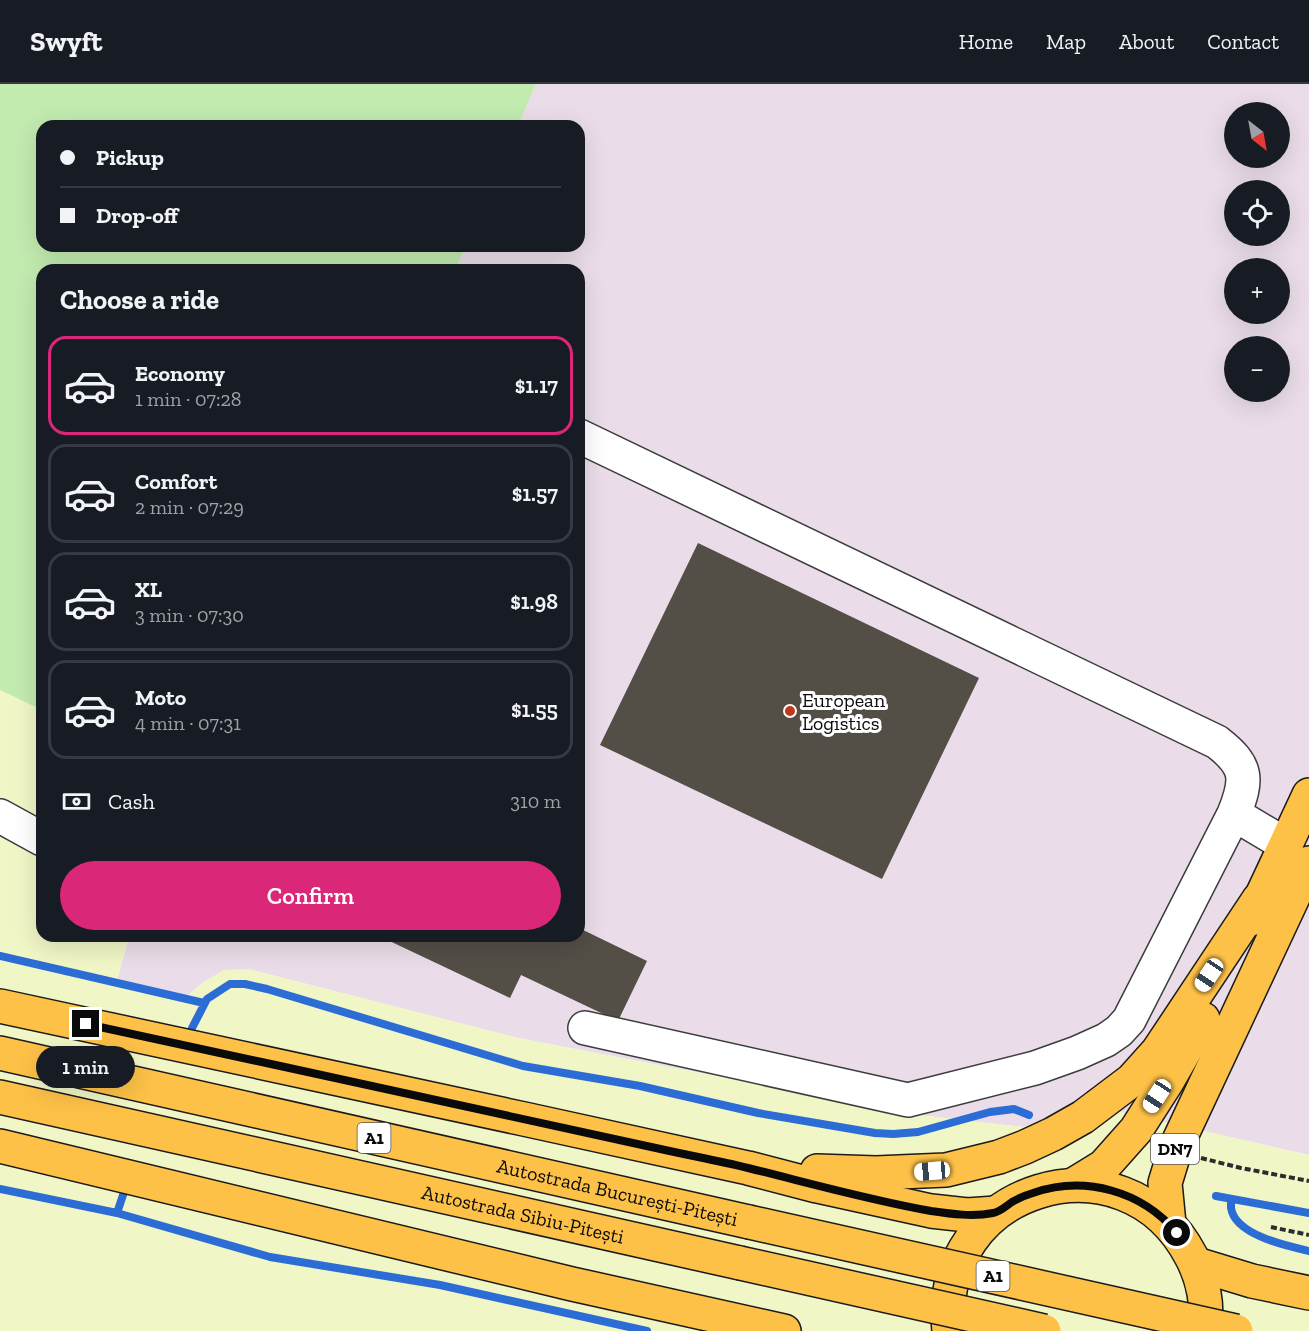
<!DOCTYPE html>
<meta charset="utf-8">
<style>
:root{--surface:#171b24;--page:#242831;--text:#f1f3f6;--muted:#9ea1a6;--line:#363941;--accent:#db2777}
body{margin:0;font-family:"Zilla Slab",serif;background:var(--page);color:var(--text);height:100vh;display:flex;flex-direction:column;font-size:22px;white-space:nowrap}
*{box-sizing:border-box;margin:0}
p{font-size:20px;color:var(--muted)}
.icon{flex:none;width:33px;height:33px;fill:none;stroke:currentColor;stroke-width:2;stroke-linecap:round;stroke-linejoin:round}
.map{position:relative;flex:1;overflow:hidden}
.side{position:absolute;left:36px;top:180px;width:549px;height:678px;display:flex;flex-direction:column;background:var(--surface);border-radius:18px;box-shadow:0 6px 24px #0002}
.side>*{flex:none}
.hud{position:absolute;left:36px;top:36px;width:549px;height:132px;border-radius:18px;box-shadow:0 6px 24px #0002;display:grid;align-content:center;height:132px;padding:0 24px;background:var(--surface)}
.needle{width:39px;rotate:149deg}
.fabs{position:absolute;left:1224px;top:18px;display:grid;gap:12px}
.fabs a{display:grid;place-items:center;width:66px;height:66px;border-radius:50%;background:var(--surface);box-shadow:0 6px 24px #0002;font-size:30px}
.end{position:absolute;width:27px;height:27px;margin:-14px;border:8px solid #0a0a0a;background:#fff;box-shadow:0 0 0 3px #fff}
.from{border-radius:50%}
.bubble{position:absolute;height:42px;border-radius:21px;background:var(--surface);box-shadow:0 6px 24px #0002;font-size:20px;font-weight:600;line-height:42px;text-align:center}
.car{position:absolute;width:18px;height:36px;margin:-18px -9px;border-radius:8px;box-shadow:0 0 4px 2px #0007;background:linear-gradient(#fff 24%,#345 0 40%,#fff 0 76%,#345 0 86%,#fff 0)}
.hud b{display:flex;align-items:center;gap:21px;height:57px;font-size:22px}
.hud b+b{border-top:2px solid var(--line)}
.hud i{width:15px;height:15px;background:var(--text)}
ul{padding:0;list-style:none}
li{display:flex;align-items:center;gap:18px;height:99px;margin:0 12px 9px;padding:0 12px;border:3px solid var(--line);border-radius:18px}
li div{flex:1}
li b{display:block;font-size:22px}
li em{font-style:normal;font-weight:600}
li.selected{border-color:var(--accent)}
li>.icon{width:54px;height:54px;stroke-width:1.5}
h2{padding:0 24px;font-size:27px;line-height:72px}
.pay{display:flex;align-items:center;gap:15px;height:66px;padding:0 24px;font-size:22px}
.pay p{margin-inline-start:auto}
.button{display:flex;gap:12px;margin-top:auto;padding:12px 24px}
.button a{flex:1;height:69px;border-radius:36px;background:var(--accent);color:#fff;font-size:24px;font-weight:600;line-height:69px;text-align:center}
header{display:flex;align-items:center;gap:36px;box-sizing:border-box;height:84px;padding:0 30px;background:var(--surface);border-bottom:2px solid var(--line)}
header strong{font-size:28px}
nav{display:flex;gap:33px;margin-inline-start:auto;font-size:21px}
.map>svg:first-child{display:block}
.industrial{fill:#eadde9;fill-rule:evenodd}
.farmland{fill:#f0f6c6}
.green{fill:#c2ebb0}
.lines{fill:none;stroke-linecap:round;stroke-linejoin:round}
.stream{stroke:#2c6dd5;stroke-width:8}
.building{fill:#534e46}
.minor-casing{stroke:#3d3d3d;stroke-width:36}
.highway-casing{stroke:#1b1b1b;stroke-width:36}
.path{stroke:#2c2c2c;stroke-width:4;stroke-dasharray:6 3;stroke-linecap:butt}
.minor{stroke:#fff;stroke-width:33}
.highway{stroke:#fdc147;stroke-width:33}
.highway-bridge-casing{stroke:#1b1b1b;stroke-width:36;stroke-linecap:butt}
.highway-bridge{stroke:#fdc147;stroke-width:33}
.route{stroke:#0a0a0a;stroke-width:8}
.poi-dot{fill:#c1371c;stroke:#fff;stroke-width:2}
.labels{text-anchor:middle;stroke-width:6;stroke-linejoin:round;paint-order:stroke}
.shield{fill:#fff;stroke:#545454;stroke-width:1.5}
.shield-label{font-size:18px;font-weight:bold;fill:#0a0a0a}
.poi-label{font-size:20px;fill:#0a0a0a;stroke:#fff;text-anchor:start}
.street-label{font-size:20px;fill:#0a0a0a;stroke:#fff}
</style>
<header>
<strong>Swyft</strong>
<nav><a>Home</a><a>Map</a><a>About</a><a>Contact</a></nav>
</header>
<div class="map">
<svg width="1309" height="1247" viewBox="0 0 1309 1247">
<rect width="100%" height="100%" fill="#ffffe7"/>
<path class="industrial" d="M 536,0 L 1309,0 L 1309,1071 L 1102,1024 L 1023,1043 L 918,1031 L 518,954 L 248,885 L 205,897 L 187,912 L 117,896 L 129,852 L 579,852 L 579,186 L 455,186 L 466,162 L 579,162 L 579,42 L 518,42 ZM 1234,28 L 1280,28 L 1280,74 L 1234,74 ZM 1234,106 L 1280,106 L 1280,152 L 1234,152 ZM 1234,184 L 1280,184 L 1280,230 L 1234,230 ZM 1234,262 L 1280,262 L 1280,308 L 1234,308 Z"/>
<path class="farmland" d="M 0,606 L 42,626 L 42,852 L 129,852 L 117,896 L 187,912 L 205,897 L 224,886 L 248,885 L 518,954 L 918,1031 L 1023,1043 L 1102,1024 L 1309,1071 L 1309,1247 L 0,1247 Z"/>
<path class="green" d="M 0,0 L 536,0 L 518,42 L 42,42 L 42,162 L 466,162 L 455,186 L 42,186 L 42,626 L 0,606 Z"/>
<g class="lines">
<path class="stream" d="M 0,872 L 204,919
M 192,944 L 207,915 L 230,900 L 245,900 L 267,905 L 523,982 L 640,1002 L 758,1029 L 875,1049 L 893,1050 L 918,1048 L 990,1028 L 1014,1025 L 1029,1031
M 0,1105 L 117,1129 L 270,1173 L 440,1201 L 647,1247
M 1216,1112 L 1309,1129
M 1231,1115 C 1231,1118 1231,1121 1231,1124 C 1235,1151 1287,1162 1309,1167
M 117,1129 L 124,1108"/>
</g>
<path class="building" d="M 698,459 L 979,594 L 882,795 L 600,661 Z
M 579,844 L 647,877 L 618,937 L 521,891 L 510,914 L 379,852 L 579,852 Z"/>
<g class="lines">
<defs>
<path id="minor" d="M 579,352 L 1217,658 C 1248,682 1248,695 1234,730 L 1286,761
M 0,732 L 42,755
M 585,944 L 908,1016 L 1035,984 L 1077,969 L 1106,956 L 1119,947 L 1129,936 L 1234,730"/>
<g id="highway">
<path d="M 1251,835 L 1309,711"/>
<path d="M 0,922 L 524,1035 L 748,1084 L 817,1102 L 931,1127 L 967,1131 L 996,1129"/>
<path id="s1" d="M 0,969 L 749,1138"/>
<path id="s2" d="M 0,1013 L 740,1179"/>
<path d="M 0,1062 L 572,1200 L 784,1247"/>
<path d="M 817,1087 L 876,1089 L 946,1086 L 999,1073 L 1025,1063 L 1053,1050 L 1083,1033 L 1132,996 L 1158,967 L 1259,815"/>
<path d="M 1073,1101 L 1104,1082 L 1136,1046 L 1168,996 L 1203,935"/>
<path d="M 1169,1140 L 1165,1099 L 1176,1063 L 1309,779"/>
<path d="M 1196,1180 L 1252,1197 L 1309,1209"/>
<path d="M 949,1247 C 933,1103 1124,1044 1191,1172 C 1203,1194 1209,1222 1204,1247"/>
</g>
</defs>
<use href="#minor" class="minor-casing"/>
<use href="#highway" class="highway-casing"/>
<path class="path" d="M 1201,1074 L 1241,1084 L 1309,1097
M 1271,1143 L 1309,1151"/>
<use href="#minor" class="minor"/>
<use href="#highway" class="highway"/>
<defs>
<path id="highway-bridge" d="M 749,1138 L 1236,1247
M 740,1179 L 1044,1247"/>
</defs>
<use href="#highway-bridge" class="highway-bridge-casing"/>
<use href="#highway-bridge" class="highway-bridge"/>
</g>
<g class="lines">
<path class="route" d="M 86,940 C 279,982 472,1023 665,1066 C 692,1072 720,1077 748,1084 C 809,1099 869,1116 931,1127 C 951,1130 973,1133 993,1129 C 1000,1128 1006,1122 1012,1118 C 1019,1114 1026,1111 1033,1109 C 1085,1091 1142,1107 1177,1149"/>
</g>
<circle class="poi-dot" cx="790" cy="627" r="6"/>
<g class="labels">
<g class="shield">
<rect x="357.5" y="1039" width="33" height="30" rx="4.5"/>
<rect x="1151" y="1050" width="48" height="30" rx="4.5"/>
<rect x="976.5" y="1177" width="33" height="30" rx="4.5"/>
</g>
<g class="shield-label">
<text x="374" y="1060">A1</text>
<text x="1175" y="1071">DN7</text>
<text x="993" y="1198">A1</text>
</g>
<g class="poi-label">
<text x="802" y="623">European<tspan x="802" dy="23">Logistics</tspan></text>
</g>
<g class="street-label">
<text dy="7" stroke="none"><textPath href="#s1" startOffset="633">Autostrada București-Pitești</textPath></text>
<text dy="7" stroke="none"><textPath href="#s2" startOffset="536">Autostrada Sibiu-Pitești</textPath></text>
</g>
</g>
</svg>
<div class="fabs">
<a><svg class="needle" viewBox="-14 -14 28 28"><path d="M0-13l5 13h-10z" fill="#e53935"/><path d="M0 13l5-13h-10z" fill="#9ea1a6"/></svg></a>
<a><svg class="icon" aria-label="locate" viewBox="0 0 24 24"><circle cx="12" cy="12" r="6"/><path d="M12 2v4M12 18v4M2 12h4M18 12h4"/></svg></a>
<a>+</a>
<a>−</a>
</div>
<i class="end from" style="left:1177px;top:1149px"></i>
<i class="end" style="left:86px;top:940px"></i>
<div class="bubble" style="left:36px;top:962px;width:99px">1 min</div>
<i class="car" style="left:1209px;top:891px;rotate:214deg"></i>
<i class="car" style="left:1157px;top:1012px;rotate:213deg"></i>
<i class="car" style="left:932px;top:1087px;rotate:265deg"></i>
<div class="hud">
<b><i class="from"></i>Pickup</b>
<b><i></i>Drop-off</b>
</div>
<section class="side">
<h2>Choose a ride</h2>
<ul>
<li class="selected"><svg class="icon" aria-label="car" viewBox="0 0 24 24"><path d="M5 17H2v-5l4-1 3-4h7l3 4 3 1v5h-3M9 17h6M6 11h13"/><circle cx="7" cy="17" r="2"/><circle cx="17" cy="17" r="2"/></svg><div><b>Economy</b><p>1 min · 07:28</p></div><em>$1.17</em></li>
<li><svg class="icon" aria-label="car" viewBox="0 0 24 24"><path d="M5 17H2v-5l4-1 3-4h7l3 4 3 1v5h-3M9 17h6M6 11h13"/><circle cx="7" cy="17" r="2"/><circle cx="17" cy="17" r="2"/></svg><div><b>Comfort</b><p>2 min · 07:29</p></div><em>$1.57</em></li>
<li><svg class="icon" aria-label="car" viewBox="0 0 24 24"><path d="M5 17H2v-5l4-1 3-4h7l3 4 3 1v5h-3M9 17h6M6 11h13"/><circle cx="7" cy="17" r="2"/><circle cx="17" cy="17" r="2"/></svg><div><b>XL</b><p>3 min · 07:30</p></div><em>$1.98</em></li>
<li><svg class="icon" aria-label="car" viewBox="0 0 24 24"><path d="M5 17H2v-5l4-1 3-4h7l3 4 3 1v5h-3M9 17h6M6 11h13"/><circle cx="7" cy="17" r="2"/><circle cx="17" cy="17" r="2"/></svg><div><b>Moto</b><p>4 min · 07:31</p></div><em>$1.55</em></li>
</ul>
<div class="pay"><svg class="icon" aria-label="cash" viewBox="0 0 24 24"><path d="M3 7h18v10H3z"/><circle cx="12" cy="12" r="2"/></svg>Cash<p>310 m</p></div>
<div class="button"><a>Confirm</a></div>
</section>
</div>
